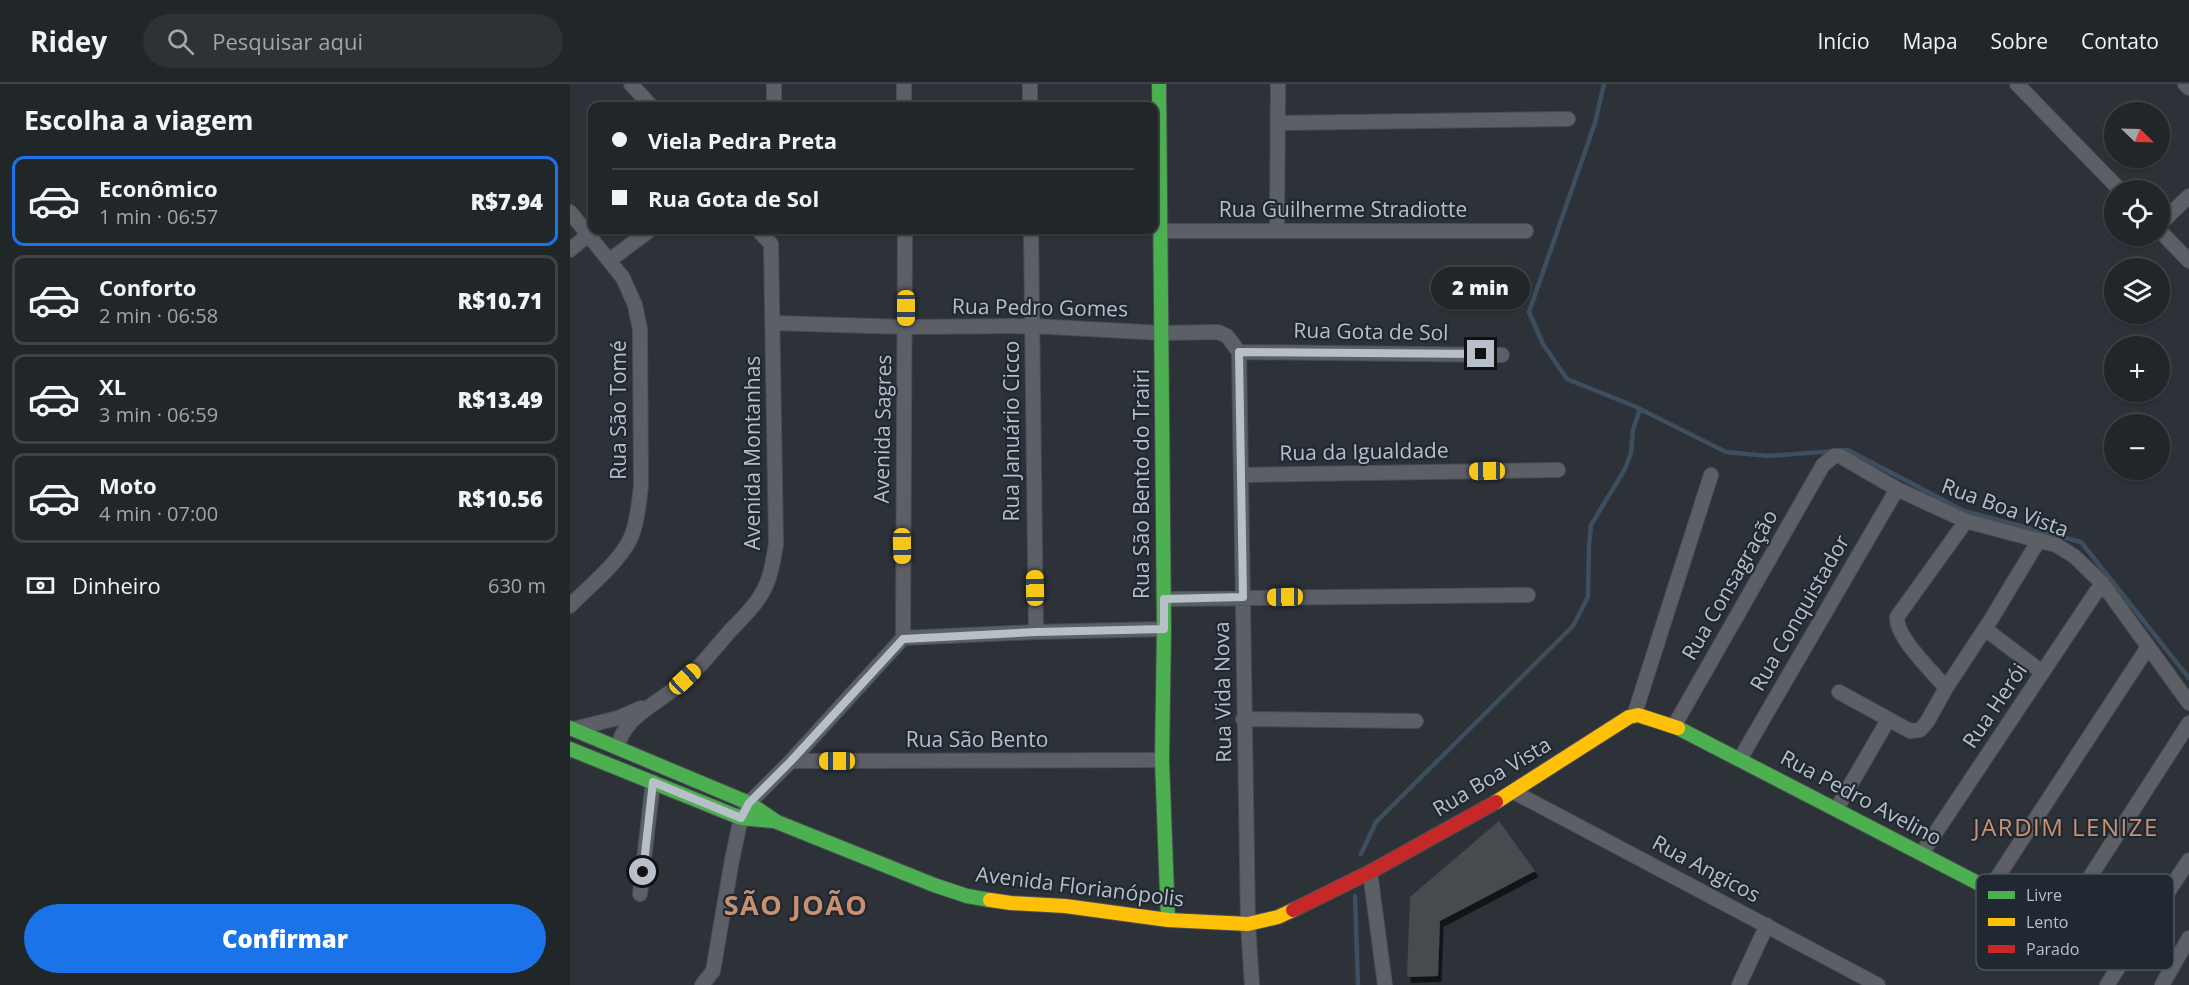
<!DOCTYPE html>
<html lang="pt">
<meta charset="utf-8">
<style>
:root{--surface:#212629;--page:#2d3235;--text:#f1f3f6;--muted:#a2a5a8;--line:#3e4346;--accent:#1a73e8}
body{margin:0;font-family:"Open Sans",sans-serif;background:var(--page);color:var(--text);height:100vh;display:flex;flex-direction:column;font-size:22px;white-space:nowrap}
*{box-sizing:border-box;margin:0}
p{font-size:20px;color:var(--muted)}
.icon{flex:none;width:33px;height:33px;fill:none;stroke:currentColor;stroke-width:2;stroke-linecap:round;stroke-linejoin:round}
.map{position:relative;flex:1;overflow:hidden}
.panel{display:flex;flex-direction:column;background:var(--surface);width:570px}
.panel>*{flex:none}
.top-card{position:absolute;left:18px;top:18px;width:570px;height:132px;border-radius:12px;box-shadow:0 2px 4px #0004,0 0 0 2px var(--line);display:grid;align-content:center;height:132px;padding:0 24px;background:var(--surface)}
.needle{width:39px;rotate:113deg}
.tools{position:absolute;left:1534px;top:18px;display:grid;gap:12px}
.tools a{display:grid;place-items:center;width:66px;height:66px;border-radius:50%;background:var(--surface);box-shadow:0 2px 4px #0004,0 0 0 2px var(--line);font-size:30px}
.end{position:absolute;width:27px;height:27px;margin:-14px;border:8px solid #b7bfc8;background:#111;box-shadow:0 0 0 3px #111}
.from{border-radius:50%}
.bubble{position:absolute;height:42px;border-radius:21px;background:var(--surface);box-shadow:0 2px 4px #0004,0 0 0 2px var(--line);font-size:20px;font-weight:800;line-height:42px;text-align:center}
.car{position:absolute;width:18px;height:36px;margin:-18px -9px;border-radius:8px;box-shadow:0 0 4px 2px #0007;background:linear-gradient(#f5c518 24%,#345 0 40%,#f5c518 0 76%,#345 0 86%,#f5c518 0)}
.top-card b{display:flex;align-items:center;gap:21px;height:57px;font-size:22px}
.top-card b+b{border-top:2px solid var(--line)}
.top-card i{width:15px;height:15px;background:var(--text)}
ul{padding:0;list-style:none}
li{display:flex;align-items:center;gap:18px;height:90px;margin:0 12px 9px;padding:0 12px;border:3px solid var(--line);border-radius:12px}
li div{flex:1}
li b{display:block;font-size:22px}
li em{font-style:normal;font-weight:800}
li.selected{border-color:var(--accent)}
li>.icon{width:54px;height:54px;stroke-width:1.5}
h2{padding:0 24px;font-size:27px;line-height:72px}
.pay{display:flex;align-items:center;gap:15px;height:66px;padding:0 24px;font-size:22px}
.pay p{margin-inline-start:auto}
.button{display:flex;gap:12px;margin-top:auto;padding:12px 24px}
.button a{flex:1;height:69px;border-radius:36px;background:var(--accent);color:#fff;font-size:24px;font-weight:800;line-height:69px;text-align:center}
header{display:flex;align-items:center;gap:36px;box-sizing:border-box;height:84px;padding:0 30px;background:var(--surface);border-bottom:2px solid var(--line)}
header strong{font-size:28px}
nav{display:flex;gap:33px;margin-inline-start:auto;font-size:21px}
.search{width:420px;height:54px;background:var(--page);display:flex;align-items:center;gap:15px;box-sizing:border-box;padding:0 21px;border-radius:33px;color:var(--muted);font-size:22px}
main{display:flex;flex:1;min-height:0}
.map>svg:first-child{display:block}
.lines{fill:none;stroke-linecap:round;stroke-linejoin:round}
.stream{stroke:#3d4e5f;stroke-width:4.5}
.building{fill:#464b50;filter:url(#shadow)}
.street-casing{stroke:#4a4e52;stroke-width:16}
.fast-casing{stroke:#4a4e52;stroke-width:16}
.slow-casing{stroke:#4a4e52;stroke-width:16}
.jam-casing{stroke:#4a4e52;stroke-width:16}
.street{stroke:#5c6066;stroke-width:14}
.fast{stroke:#4caf50;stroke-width:14}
.slow{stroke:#ffc107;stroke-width:14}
.jam{stroke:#c62828;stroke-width:14}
.route{stroke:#b7bfc8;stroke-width:8}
.labels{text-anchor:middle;stroke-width:4.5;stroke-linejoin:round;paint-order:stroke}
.street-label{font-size:21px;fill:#b7bfc8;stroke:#202932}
.quarter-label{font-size:24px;letter-spacing:1.5px;fill:#ca9070;stroke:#202932}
.district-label{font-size:27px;font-weight:bold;letter-spacing:1.5px;fill:#ca9070;stroke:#202932}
.key{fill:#202932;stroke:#4d565f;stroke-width:1.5}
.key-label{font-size:16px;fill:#b7bfc8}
</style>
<header>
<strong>Ridey</strong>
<div class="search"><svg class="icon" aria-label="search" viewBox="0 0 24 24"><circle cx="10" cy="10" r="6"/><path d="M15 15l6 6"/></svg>Pesquisar aqui</div>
<nav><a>Início</a><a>Mapa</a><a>Sobre</a><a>Contato</a></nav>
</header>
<main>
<section class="panel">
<h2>Escolha a viagem</h2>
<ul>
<li class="selected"><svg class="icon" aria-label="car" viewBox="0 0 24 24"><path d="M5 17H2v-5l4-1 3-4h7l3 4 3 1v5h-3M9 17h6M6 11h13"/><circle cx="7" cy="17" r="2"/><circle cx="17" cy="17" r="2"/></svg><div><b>Econômico</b><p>1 min · 06:57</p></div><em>R$7.94</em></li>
<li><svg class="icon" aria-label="car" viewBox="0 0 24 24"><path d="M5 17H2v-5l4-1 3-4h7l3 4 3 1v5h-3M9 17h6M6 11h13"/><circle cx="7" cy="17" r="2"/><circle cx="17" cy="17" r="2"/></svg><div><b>Conforto</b><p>2 min · 06:58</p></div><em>R$10.71</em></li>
<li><svg class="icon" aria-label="car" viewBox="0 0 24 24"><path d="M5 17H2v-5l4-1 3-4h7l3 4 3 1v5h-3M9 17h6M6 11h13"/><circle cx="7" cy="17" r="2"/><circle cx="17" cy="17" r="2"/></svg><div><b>XL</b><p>3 min · 06:59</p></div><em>R$13.49</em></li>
<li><svg class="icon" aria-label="car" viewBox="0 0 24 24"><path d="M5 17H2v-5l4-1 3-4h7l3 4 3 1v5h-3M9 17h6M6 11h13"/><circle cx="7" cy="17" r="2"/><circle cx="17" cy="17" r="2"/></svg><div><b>Moto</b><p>4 min · 07:00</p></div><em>R$10.56</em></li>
</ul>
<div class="pay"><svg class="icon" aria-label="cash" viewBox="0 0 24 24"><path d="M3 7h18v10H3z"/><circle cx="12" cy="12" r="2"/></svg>Dinheiro<p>630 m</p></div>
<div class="button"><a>Confirmar</a></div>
</section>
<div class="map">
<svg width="1619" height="901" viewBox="0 0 1619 901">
<defs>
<filter id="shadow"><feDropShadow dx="3.5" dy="6" stdDeviation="0" flood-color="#0009"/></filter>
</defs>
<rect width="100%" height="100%" fill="#2c3237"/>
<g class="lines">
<path class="stream" d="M 1034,0 L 1025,39 L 959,228 L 973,260 L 997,295 L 1064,322 L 1156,368 L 1198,372 L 1278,366 L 1394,427 L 1511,458 L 1619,594
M 791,770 L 806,738 L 1003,542 L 1018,513 L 1019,461 L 1021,441 L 1055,385 L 1061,369 L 1063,346 L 1070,325
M 785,812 L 788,901"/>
</g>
<path class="building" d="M 929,737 L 965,787 L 870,837 L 868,892 L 837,893 L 840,813 Z"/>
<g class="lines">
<defs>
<path id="street" d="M 61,0 L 81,22
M 334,0 L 334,22
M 460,0 L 460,22
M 1447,0 L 1550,106
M 1615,0 L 1619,4
M 204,22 L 204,0
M 708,39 L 998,35
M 0,128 L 53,194 L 65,221 L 70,245 L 71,402 C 69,417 68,433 63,448 C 55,474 19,502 0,522
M 1590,140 L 1619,112
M 461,146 L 466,548
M 707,146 L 708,0
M 591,147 L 956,147
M 1590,147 L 1619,177
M 0,166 L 19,150
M 40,176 L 80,146
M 204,239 L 336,243 L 463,242 L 592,249 L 648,248 L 657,252 L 669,268
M 669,268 L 678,840 L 682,901
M 669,268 L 932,271
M 672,391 L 988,386
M 594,515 L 958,511
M 1415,545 L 1472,588
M 333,554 L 466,548 L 594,545
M 1376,604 C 1363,588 1326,554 1327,533 L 1396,437
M 1269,608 L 1340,647 L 1350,646 L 1357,638 L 1376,604 L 1420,537 L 1469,456
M 1064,632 L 1141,391
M 673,635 L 846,637
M 1104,642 L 1253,381 L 1264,372 L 1270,372 L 1327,405 L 1396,437 L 1486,461 L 1504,472 L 1532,499 L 1619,619
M 3,645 L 48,634 L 71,624
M 48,664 C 51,636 84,621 104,605 C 125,589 142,568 159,548 C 170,536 184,524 192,509 C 201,494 203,477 206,460 L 201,160 L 188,146
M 1170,675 L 1327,405
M 221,677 L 592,676
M 944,708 L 1308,901
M 1267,724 L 1318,636
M 1352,769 L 1532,499
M 800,788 L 815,901
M 1419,806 L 1578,563
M 70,810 L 83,698
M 1489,841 L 1619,639
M 132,901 L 143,887 L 162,776 L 171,734 L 179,719 L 221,677 L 333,554 L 335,146
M 1169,901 L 1197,841
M 1537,901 L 1619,776
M 1592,901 L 1619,854"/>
<path id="fast" d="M 589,0 L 594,545 L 592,676 L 598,836
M 0,644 L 179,719 L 207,738 L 364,801 L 397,812 L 420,816
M 1108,644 L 1489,841 L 1553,878
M 0,665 L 171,734 L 203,737"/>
<path id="slow" d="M 926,718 L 1059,633 L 1068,631 L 1108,644
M 420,816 L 441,819 L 495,822 L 598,836 L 678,840 L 708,833 L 723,826"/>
<path id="jam" d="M 723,826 L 800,788 L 926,718"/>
</defs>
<use href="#street" class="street-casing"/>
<use href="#fast" class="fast-casing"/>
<use href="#slow" class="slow-casing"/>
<use href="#jam" class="jam-casing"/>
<use href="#street" class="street"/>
<use href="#fast" class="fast"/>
<use href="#slow" class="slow"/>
<use href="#jam" class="jam"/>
</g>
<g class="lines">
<path class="route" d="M 73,788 L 83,698 L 171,734 L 179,719 L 221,677 L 333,555 L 466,548 L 594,545 L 594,515 L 673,513 L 669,268 L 911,270"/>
</g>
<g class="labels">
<g class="street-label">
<text x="773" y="133">Rua Guilherme Stradiotte</text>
<text transform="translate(470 224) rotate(1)" y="7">Rua Pedro Gomes</text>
<text transform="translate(801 248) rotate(1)" y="7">Rua Gota de Sol</text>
<text transform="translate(49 326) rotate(-90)" y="7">Rua São Tomé</text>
<text transform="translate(313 345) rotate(-89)" y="7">Avenida Sagres</text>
<text transform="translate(442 347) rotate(-90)" y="7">Rua Januário Cicco</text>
<text transform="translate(794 368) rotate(-1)" y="7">Rua da Igualdade</text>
<text transform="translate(183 369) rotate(-90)" y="7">Avenida Montanhas</text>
<text transform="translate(572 400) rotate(-90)" y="7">Rua São Bento do Trairi</text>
<text transform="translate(1435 424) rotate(20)" y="7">Rua Boa Vista</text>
<text transform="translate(1160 501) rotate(-60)" y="7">Rua Consagração</text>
<text transform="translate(1230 529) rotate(-60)" y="7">Rua Conquistador</text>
<text transform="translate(653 608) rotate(-91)" y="7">Rua Vida Nova</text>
<text transform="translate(1425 622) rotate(-56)" y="7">Rua Herói</text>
<text x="407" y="663">Rua São Bento</text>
<text transform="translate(922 693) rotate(-31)" y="7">Rua Boa Vista</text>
<text transform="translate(1291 714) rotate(28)" y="7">Rua Pedro Avelino</text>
<text transform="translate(1136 785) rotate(28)" y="7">Rua Angicos</text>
<text transform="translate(510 803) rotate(7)" y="7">Avenida Florianópolis</text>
</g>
<g class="quarter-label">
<text x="1496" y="752">JARDIM LENIZE</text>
</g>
<g class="district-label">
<text x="226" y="831">SÃO JOÃO</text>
</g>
</g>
<rect x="1406" y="790" width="198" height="96" rx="9" class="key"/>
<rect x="1418" y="807" width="27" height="8" fill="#4caf50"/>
<rect x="1418" y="834" width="27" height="8" fill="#ffc107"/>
<rect x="1418" y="861" width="27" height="8" fill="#c62828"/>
<g class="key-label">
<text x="1456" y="817">Livre</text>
<text x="1456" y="844">Lento</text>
<text x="1456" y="871">Parado</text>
</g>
</svg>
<div class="tools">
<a><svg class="needle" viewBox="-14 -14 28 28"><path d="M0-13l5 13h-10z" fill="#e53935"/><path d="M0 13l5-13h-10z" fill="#a2a5a8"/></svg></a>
<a><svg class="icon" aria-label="locate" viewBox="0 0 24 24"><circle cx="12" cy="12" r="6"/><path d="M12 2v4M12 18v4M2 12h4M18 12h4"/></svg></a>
<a><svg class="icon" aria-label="layers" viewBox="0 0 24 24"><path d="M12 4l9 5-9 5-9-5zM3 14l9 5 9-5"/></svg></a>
<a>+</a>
<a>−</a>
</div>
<i class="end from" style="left:73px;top:788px"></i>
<i class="end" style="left:911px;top:270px"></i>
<div class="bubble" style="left:861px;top:183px;width:99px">2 min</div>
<i class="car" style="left:336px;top:224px;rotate:180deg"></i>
<i class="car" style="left:917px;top:387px;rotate:269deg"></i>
<i class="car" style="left:332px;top:462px;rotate:179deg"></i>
<i class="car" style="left:465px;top:504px;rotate:359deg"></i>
<i class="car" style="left:715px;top:513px;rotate:269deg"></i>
<i class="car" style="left:115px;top:595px;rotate:47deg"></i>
<i class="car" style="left:267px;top:677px;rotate:270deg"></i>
<div class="top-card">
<b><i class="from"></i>Viela Pedra Preta</b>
<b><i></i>Rua Gota de Sol</b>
</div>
</div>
</main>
